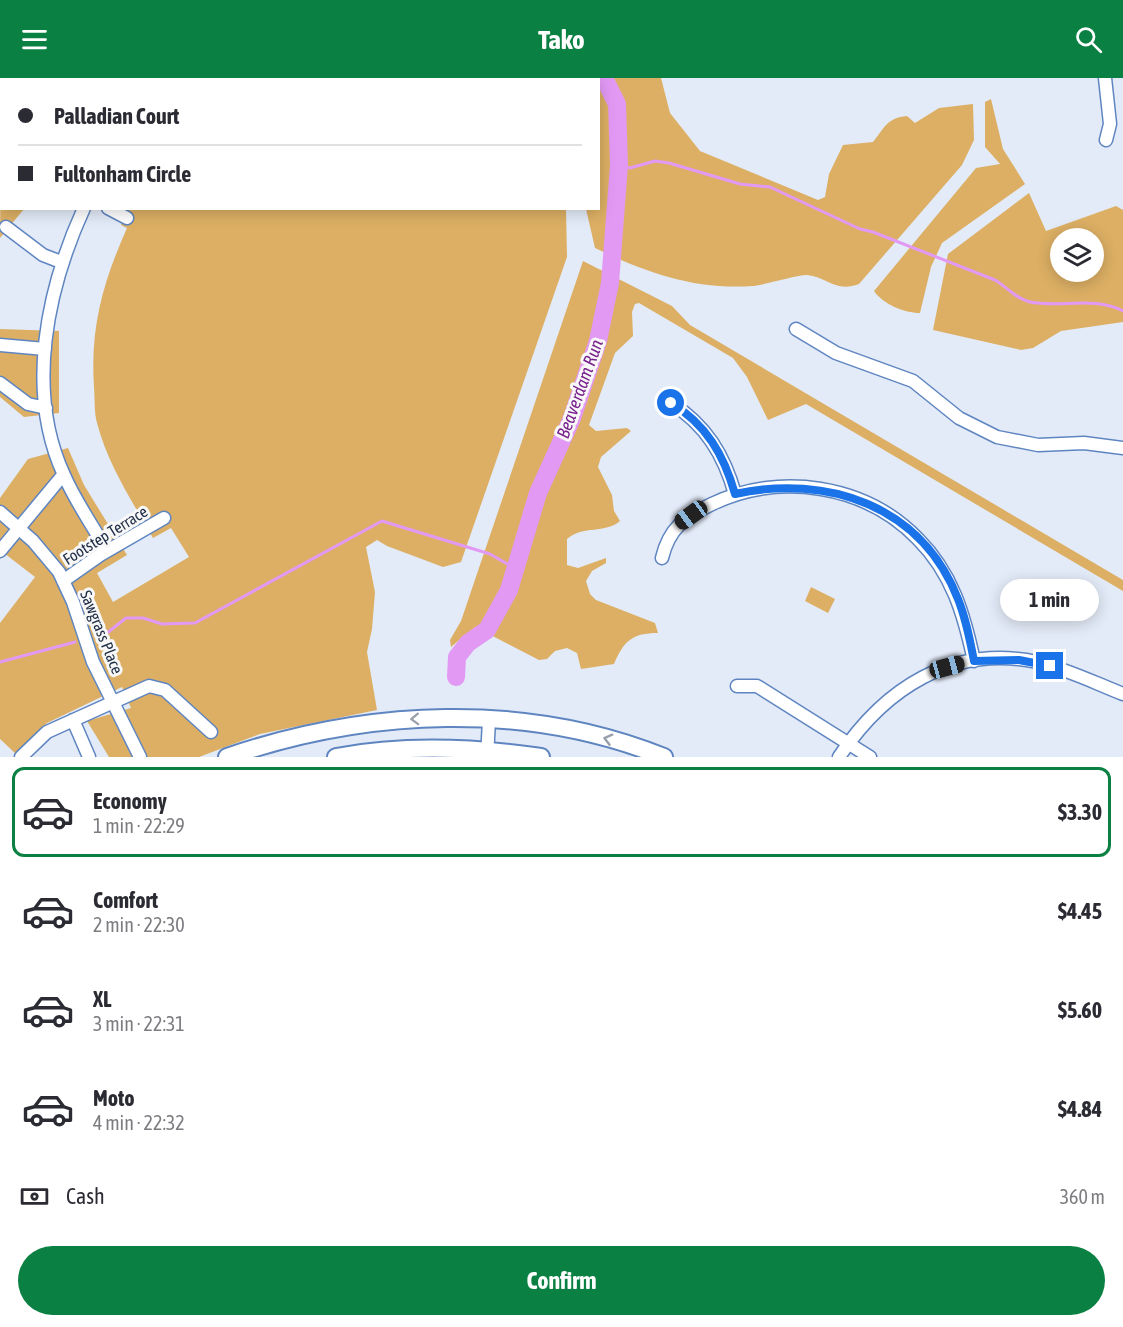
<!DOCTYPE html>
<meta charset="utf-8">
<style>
:root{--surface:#fff;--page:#f7f7f7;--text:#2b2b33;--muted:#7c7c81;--line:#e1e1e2;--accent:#0b8043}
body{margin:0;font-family:"Asap Condensed",sans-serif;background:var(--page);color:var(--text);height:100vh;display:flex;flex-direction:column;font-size:22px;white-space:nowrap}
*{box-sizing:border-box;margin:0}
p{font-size:20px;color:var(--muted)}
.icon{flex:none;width:33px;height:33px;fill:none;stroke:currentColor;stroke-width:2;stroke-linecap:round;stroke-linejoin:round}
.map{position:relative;height:679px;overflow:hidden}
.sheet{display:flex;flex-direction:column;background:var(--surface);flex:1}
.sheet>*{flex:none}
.hud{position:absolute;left:0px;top:0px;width:600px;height:132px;box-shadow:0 3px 15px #0003;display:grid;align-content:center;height:132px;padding:0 18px;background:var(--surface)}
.tools{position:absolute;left:1050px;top:150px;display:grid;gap:12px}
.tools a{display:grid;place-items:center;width:54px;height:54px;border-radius:50%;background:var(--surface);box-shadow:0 3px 15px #0003;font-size:30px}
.end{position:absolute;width:27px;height:27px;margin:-14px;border:8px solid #1a73e8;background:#fff;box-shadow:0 0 0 3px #fff}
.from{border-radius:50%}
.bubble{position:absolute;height:42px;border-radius:21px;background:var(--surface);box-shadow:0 3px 15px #0003;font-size:20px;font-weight:700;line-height:42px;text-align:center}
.car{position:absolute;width:18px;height:36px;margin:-18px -9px;border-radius:8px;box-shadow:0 0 4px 2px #0007;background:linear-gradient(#222 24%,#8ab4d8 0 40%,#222 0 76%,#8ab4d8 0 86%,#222 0)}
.hud b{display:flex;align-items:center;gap:21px;height:57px;font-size:22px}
.hud b+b{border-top:2px solid var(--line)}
.hud i{width:15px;height:15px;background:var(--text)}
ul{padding:10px 0 0;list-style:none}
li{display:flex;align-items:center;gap:18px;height:90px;margin:0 12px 9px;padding:0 6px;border:3px solid transparent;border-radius:12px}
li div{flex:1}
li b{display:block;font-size:22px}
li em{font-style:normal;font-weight:700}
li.on{border-color:var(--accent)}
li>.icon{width:54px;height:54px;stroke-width:1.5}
.pay{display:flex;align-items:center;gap:15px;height:66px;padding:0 18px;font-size:22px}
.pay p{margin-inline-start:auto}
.action{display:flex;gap:12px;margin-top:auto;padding:12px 18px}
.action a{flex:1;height:69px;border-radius:36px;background:var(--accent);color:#fff;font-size:24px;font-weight:700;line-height:69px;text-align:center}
header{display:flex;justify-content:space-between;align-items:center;height:78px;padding:0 18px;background:var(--accent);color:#fff;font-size:27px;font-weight:700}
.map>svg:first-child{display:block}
.green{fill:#dcaf64;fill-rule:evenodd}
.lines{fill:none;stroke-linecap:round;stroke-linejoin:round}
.stream{stroke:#e299f4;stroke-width:3}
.river{stroke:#e299f4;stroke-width:18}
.street-casing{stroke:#5f85c1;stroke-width:15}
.secondary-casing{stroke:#5f85c1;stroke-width:20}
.street{stroke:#fff;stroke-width:12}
.secondary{stroke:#fff;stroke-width:16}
.oneway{stroke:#99a0ab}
.route{stroke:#1a73e8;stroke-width:8}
.labels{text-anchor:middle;stroke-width:6;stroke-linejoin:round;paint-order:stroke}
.street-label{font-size:16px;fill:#1d2c45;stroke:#f8f8f8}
.water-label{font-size:18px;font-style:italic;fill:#79218d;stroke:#f8f8f8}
</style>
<header><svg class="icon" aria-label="menu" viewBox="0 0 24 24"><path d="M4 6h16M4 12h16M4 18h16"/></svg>Tako<svg class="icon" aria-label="search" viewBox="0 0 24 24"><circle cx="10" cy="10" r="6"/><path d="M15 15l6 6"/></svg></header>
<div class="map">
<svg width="1123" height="679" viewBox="0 0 1123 679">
<rect width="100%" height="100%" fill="#e3ebf8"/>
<path class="green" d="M 52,0 L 552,0 L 553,1 L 51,1 Z
M 568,0 L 661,0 L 670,35 L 700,73 L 818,122 L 825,119 L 829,96 L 843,67 L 873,64 C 885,49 887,40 907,38 L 915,45 L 939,30 L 973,26 L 974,62 L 962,87 L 859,206 C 835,215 828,199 807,197 C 797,197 768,206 753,208 C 694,212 647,195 595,170 L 586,131 L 598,130 L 598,2 Z
M 991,21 L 1003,71 L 1025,106 L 942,165 L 931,189 L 920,235 C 904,235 883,226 874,213 L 976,90 L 1000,86 L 985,69 L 985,24 Z
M 1,61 L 2,130 L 24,131 L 0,160 Z
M 1029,115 L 1046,153 L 1116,128 L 1123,132 L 1123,244 L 1061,253 L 1033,270 L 1021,272 L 933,252 L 948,176 ZM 1060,160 L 1094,160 L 1094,194 L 1060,194 Z
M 129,131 L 566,131 L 567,179 L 461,484 L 443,489 L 387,468 L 377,462 L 366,469 L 375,514 L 372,551 L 367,574 L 377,632 L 260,656 L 199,679 L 109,679 L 87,643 L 131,630 L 122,609 L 47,645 L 16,676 L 0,661 L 0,545 L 35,499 L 0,472 L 0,420 L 28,381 L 68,370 L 84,407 L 127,477 L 97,495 L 113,524 L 189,479 L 171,450 L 153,460 C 132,423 108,387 97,345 C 94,334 95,321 94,309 C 90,249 103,204 127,150 L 121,147 Z
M 583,183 L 672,228 L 690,247 L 1123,502 L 1123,513 L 806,326 L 768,342 L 747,299 L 733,280 L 639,225 L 635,226 L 632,234 L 633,258 L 615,275 L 589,347 L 596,353 L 627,350 L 631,353 L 601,379 L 598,389 L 612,417 L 614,433 L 620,443 C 605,456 583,447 567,461 L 567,487 L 578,490 L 606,480 L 606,485 L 592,493 L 586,503 L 590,516 L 596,522 L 655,545 L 658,555 C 632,555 624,563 614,586 L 581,591 L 577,575 L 567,570 L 555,573 L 547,581 L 539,582 L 475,549 L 451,569 L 450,562 L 461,543 Z
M 0,251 L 59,253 L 59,335 L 24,339 L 0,319 Z
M 811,509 L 835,521 L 828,535 L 805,523 Z"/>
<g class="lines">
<path class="stream" d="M 619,87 L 630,90 L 655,83 L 669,85 L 740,106 L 770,109 L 860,151 L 873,154 L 995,202 C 1007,209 1016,221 1030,224 C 1061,230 1094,218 1123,233
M 107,555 L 126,540 L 143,540 L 162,546 L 195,545 L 382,443 L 490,476 L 516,491
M 0,584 L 75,564"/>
<path class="river" d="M 456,599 L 457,579 L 468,565 L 487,552 L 509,512 L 538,415 L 572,340 L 598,263 L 610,205 L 619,87 L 617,26 L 604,0"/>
<defs>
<path id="street" d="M 1105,0 L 1110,46 L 1106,62
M 30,2 L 31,0
M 0,38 L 2,36
M 84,130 C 47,211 25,313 64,397 C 75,423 93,448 107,473
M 108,130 L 127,140
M 6,149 L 43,177 L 61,184
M 796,251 L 836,275 L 913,303 L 959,340 L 997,359 L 1038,367 L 1084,365 L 1123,370
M 0,267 L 45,271
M 0,305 L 28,326 L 46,330
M 671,325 C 706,347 724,377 735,416
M 0,434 L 33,463 L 59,494 L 73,524 L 93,584 L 140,679
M 0,473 L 63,397
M 662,480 C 669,450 685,439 712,426 C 779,394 865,406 918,461 C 952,495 964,536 974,583
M 63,503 L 100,477 L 164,440
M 737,608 L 757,608 L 870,679
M 73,642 L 89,679
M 21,679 L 47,654 L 149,608 L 165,612 L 211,654
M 487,679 L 489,642
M 839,679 C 884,611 952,566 1037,584 C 1067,591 1095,605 1123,616"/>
<path id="secondary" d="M 227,679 C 367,631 525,623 664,679
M 336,679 C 405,666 473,669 541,679"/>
</defs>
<use href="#street" class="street-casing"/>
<use href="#secondary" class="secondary-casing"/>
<use href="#street" class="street"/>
<use href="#secondary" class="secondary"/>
</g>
<defs><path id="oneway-chevron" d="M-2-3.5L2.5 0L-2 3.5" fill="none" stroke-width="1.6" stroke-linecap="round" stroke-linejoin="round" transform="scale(1.5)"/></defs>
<g class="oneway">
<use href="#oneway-chevron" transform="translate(415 641) rotate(178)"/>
<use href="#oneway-chevron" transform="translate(608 661) rotate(-165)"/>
</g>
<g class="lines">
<path class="route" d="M 671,325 C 706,346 724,377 735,416 C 827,396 921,427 958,521 C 966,541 970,562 974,583 L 1019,582 L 1050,588"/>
</g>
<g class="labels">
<g class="street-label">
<text transform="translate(105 457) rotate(-32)" y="6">Footstep Terrace</text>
<text transform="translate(102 554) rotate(68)" y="6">Sawgrass Place</text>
</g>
<g class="water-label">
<text transform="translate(580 311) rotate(-70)" y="6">Beaverdam Run</text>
</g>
</g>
</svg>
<div class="tools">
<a><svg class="icon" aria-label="layers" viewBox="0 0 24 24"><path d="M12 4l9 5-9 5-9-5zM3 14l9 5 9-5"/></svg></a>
</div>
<i class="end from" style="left:671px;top:325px"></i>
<i class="end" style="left:1050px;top:588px"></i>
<div class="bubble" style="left:1000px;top:501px;width:99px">1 min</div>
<i class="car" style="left:691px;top:437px;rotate:234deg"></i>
<i class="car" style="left:947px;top:589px;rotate:75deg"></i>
<div class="hud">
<b><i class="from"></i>Palladian Court</b>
<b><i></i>Fultonham Circle</b>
</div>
</div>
<section class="sheet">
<ul>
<li class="on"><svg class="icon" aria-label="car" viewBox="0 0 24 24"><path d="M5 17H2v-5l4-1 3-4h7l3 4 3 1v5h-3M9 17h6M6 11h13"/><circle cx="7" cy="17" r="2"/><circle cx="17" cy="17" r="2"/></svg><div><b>Economy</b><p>1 min · 22:29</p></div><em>$3.30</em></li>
<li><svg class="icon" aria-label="car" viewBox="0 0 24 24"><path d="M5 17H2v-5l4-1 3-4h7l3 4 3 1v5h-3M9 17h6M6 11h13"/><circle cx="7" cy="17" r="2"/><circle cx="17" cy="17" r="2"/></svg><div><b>Comfort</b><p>2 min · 22:30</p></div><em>$4.45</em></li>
<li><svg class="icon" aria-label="car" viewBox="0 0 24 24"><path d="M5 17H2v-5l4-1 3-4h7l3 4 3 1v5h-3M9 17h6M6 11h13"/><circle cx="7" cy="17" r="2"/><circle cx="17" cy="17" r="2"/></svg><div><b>XL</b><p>3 min · 22:31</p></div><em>$5.60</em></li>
<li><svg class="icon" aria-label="car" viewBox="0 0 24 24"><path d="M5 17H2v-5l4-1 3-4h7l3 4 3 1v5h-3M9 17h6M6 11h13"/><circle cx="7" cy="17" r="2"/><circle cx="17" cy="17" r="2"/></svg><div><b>Moto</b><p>4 min · 22:32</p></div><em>$4.84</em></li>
</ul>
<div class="pay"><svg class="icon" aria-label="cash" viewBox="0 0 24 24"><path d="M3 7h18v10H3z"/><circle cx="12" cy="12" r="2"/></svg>Cash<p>360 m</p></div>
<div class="action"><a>Confirm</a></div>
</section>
